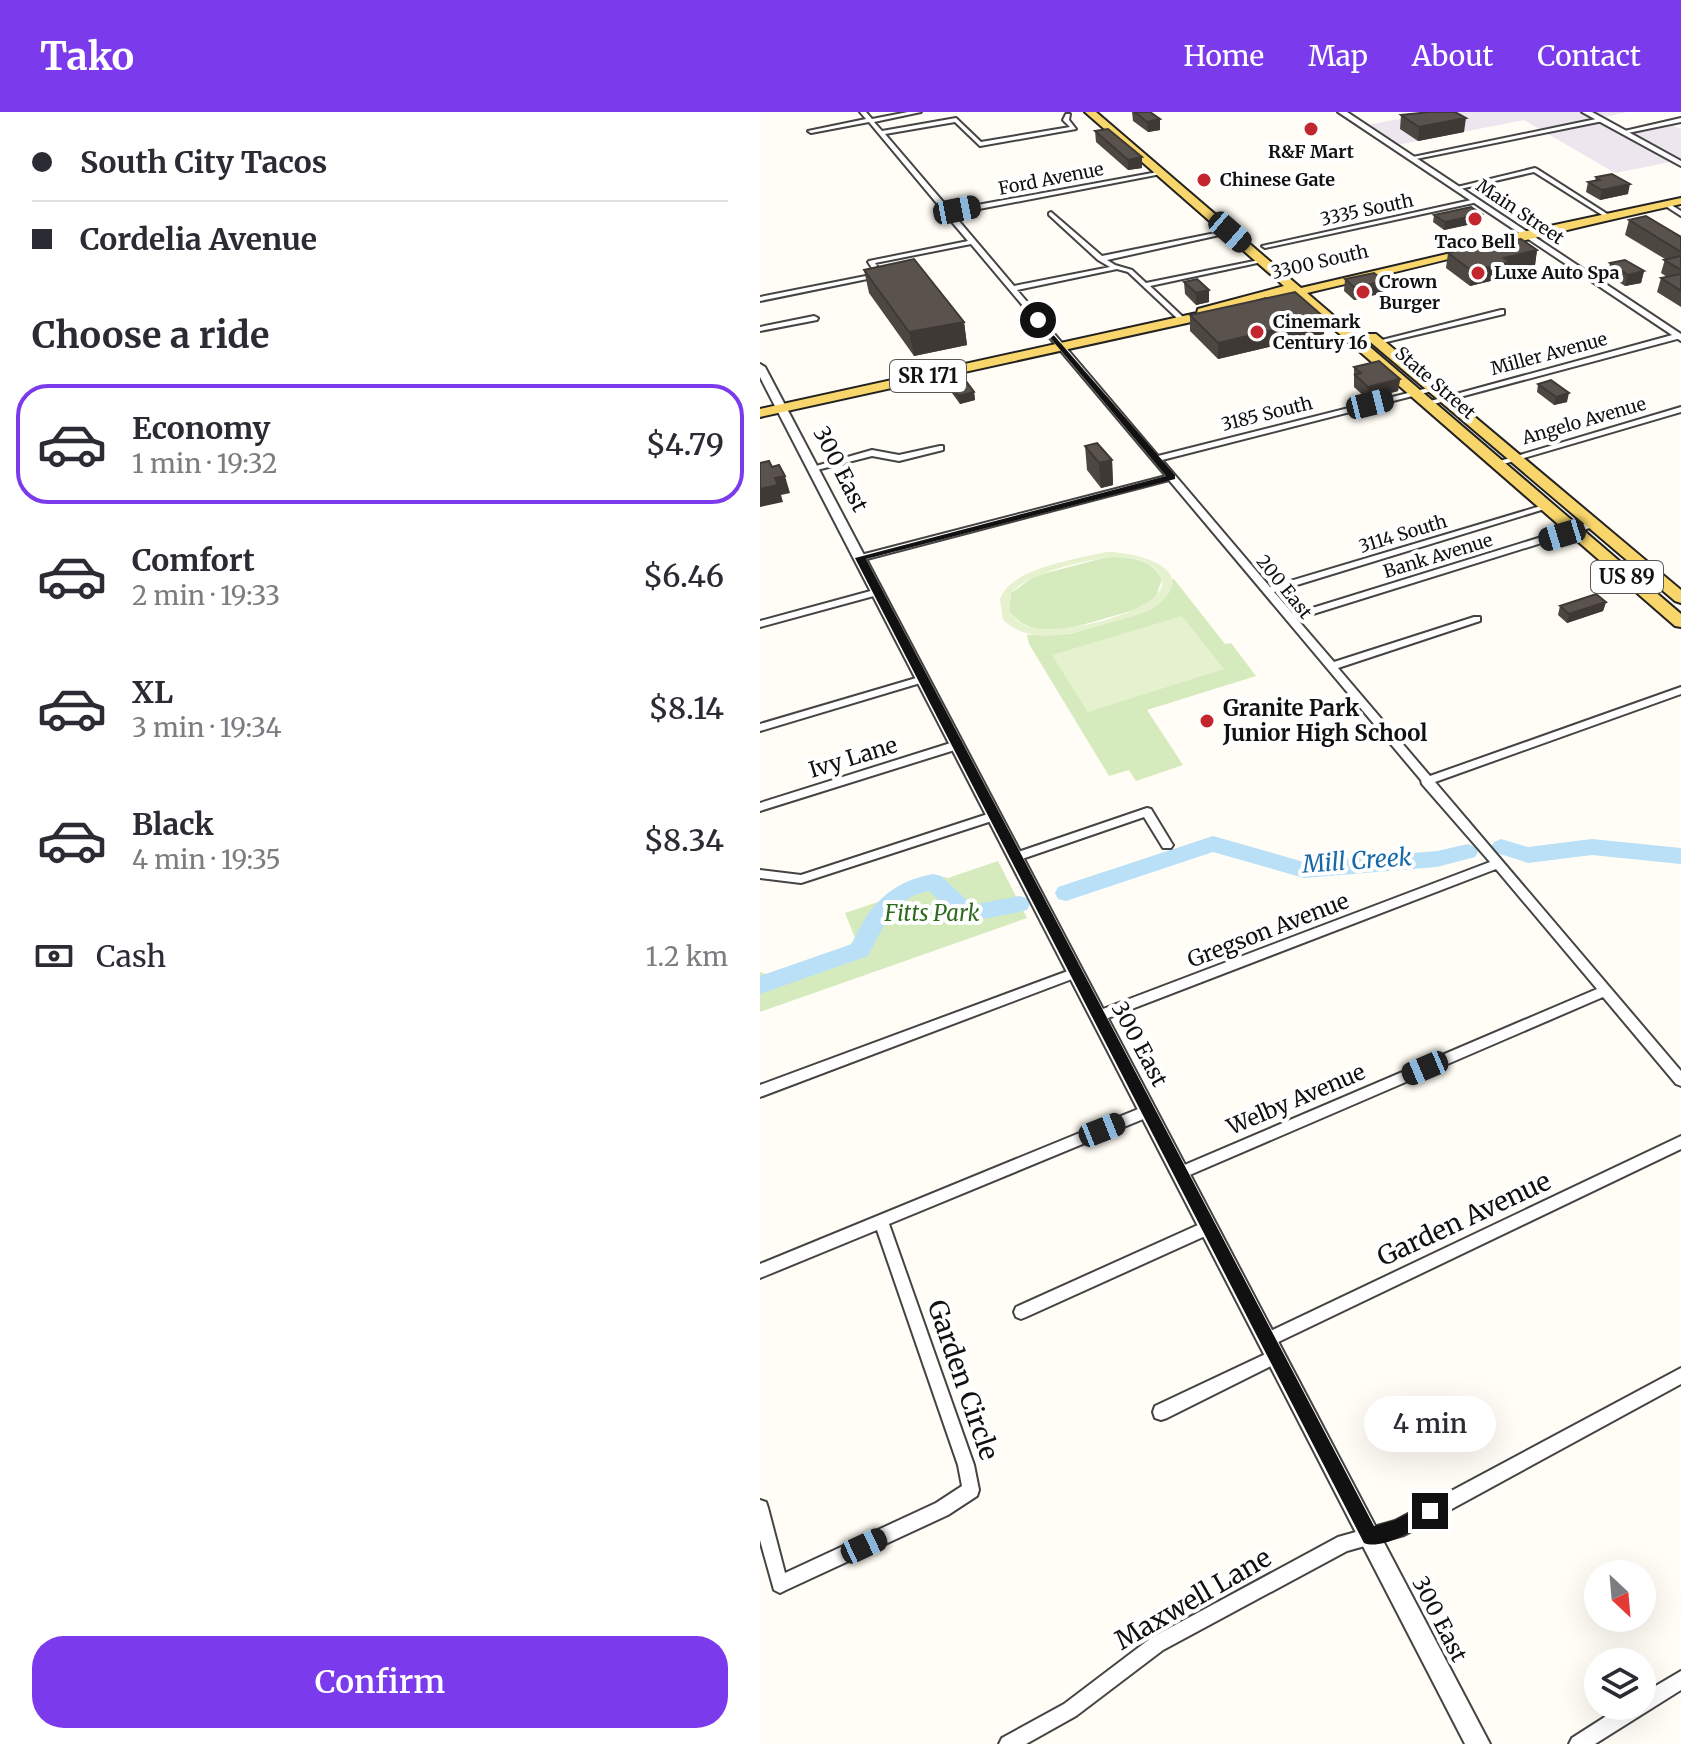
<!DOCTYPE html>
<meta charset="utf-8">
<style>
:root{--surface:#fff;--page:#f7f7f7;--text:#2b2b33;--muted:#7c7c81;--line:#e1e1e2;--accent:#7c3aed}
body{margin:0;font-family:Merriweather,serif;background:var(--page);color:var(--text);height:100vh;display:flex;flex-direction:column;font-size:30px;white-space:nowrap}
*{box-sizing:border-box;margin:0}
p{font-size:26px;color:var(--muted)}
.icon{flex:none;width:44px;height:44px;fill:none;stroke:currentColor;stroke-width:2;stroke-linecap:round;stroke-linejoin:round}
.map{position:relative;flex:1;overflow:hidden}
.details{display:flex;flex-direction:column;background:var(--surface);width:760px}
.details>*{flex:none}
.guide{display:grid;align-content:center;height:176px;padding:0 32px;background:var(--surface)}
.needle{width:52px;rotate:154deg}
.tools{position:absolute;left:824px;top:1448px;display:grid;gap:16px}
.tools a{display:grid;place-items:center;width:72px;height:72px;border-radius:50%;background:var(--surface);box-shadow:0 8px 32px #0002;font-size:40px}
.end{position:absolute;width:36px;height:36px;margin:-18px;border:10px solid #111;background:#fff;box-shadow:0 0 0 4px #fff}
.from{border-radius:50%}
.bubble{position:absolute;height:56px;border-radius:28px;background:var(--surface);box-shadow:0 8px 32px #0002;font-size:26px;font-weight:600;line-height:56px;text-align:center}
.car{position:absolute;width:24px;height:48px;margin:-24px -12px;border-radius:10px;box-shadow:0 0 6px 2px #0007;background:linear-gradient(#222 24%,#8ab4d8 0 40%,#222 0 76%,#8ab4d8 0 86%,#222 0)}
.guide b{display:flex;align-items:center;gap:28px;height:76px;font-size:30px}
.guide b+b{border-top:2px solid var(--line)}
.guide i{width:20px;height:20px;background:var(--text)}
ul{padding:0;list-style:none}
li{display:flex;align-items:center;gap:24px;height:120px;margin:0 16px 12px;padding:0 16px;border:4px solid transparent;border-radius:32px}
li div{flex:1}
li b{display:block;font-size:30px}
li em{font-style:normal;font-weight:600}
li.active{border-color:var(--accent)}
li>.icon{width:72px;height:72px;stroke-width:1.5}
h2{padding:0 32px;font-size:36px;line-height:96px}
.pay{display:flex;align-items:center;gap:20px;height:88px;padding:0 32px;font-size:30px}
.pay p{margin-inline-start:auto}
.primary-button{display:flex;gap:16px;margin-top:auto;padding:16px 32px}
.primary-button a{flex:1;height:92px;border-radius:32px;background:var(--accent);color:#fff;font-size:32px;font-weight:600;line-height:92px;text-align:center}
header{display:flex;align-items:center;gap:48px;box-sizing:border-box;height:112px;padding:0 40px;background:var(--accent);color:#fff}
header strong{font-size:38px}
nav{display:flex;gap:44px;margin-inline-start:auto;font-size:28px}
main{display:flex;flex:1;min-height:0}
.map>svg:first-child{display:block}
.industrial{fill:#eee6ef}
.green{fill:#d5ebbd}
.pitch{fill:#e6f2cf;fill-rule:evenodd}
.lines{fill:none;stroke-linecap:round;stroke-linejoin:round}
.river{fill:#b9e0f7;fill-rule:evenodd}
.minor-casing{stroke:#444;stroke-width:4}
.tertiary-casing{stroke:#444;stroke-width:4}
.primary-casing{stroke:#222;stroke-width:4}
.minor{fill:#fff;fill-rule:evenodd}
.tertiary{fill:#fff;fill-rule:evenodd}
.primary{fill:#f9d66b;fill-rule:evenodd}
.wall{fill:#4d4742}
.shaded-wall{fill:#3f3936}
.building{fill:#5a524d;stroke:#3f3936;stroke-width:2}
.route{fill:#111}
.poi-dot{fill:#c4262e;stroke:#fff;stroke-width:3}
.labels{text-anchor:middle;stroke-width:8;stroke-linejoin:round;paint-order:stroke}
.far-poi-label{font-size:18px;font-weight:bold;fill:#111;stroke:#fff;text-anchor:start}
.far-street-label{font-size:18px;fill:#111;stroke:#fff}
.shield{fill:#fff;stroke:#585858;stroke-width:2}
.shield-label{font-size:20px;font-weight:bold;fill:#111}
.street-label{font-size:22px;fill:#111;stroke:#fff}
.poi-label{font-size:22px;font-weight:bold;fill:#111;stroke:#fff;text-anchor:start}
.park-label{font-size:22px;font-style:italic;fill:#2f6b1f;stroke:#fff}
.water-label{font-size:24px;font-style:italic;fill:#1768a6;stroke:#fff}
.near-street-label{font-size:26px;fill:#111;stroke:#fff}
</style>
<header>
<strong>Tako</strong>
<nav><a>Home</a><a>Map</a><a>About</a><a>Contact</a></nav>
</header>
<main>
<section class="details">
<div class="guide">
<b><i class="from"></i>South City Tacos</b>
<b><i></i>Cordelia Avenue</b>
</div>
<h2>Choose a ride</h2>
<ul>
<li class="active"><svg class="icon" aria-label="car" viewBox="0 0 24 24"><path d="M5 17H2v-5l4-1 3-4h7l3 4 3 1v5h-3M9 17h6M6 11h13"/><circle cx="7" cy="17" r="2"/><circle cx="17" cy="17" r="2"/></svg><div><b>Economy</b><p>1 min · 19:32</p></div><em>$4.79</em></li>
<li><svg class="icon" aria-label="car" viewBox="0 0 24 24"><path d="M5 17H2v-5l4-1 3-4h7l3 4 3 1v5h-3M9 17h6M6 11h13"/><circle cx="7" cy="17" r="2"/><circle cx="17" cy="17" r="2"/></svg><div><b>Comfort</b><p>2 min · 19:33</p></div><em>$6.46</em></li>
<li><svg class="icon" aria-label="car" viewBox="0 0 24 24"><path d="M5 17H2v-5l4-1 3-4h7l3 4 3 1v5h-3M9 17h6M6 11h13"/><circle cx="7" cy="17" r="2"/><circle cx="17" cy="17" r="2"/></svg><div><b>XL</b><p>3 min · 19:34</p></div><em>$8.14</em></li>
<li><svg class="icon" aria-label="car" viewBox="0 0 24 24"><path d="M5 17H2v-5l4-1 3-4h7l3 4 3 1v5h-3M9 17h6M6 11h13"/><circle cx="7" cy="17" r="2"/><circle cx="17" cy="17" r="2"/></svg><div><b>Black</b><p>4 min · 19:35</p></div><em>$8.34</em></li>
</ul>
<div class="pay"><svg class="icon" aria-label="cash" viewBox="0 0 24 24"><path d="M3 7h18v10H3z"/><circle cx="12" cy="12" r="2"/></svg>Cash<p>1.2 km</p></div>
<div class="primary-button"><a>Confirm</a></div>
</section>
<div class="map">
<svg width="921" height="1632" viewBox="0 0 921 1632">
<rect width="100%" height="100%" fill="#fffdf5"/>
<path class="industrial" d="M 675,0 L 867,0 L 845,5 L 871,19 L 910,12 L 921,17 L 921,48 L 855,61 L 764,8 L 637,33 L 607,13 Z"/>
<path class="green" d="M 347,445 C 369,445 391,446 402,467 L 396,485 C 383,497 366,500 350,505 C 317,514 274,532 249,499 L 251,481 L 275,464 Z
M 410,467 L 414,467 L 465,532 L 471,531 L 496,564 L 387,598 L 423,653 L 376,669 L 369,658 L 349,664 L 269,532 L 267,523 L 310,522 L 390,498 L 407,483 Z
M 238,749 L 267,806 L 0,900 L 0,860 L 9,863 L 88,836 L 95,826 L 85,801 L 127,787 L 161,765 L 176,763 L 188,766 Z"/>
<path class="pitch" d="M 346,440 C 369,439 439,454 402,489 C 390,501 372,504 356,509 C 321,519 275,537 243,508 L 240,487 C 251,456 316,447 346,440 ZM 357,445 C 376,445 402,451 402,474 C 392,503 302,522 275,516 C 263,514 256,509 249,499 L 251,481 C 268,461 330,446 357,445 Z
M 422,504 L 464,557 L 328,600 L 292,543 Z"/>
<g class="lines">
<path class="river" d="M 453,724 L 544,750 L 677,739 L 708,732 L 715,735 L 718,740 L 715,745 L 677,755 L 544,766 L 453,740 L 306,789 L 298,787 L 295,781 L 298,775 Z
M 741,727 L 768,735 L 832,727 L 921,736 L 921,752 L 832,743 L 768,751 L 734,740 L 731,735 L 734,730 Z
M 173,762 L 181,764 L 212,793 L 259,784 L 267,786 L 270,792 L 267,798 L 259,800 L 208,810 L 200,808 L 169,779 C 134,785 123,816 108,844 L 0,882 L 0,864 L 92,832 C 109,793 130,770 173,762 Z"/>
<defs>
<path id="minor" d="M 100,0 L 106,0 L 112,7 L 148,0 L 161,0 L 114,10 L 122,19 L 196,6 L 221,30 L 310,15 L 303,8 L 306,2 L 310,2 L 309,8 L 316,17 L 220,34 L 195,10 L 125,22 L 190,98 L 403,59 L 401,62 L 193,102 L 254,174 L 350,155 L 338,148 L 289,103 L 289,101 L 291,100 L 342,144 L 470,118 L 473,120 L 347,148 L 355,153 L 372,158 L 386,171 L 504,147 L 505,148 L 502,150 L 390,174 L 422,204 L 422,208 L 419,208 L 368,160 L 357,157 L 257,178 L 398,344 L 676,274 L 676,278 L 402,348 L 510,475 L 784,393 L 791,395 L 514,480 L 533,502 L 830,410 L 836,410 L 836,414 L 537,507 L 574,550 L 714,505 L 720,505 L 720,509 L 578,556 L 670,664 L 921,575 L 921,582 L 675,670 L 921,959 L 921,974 L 916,972 L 843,885 L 425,1065 L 420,1067 L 415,1065 L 413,1061 L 415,1057 L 837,877 L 736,757 L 343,908 L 339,909 L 335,908 L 333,904 L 335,900 L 730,750 L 662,672 L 661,668 L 409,368 L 103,448 L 97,448 L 97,444 L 406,364 L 211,132 L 115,151 L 123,163 L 122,164 L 0,189 L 0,185 L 116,162 L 108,150 L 109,149 L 208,129 L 186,103 L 184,102 L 184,100 L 109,10 L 51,21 L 48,19 L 106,7 Z
M 841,6 L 843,9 L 651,48 L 648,46 Z
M 921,6 L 921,10 L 863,22 L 860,20 Z
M 775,56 L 777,57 L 852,105 L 847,106 L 774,60 L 696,78 L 693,76 Z
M 716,87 L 718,88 L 718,90 L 505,136 L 502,134 Z
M 904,91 L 908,91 L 921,99 L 921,104 L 904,93 Z
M 741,198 L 744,198 L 744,202 L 618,232 L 614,230 Z
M 54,204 L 58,206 L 57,208 L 0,219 L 0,215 Z
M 916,222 L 921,222 L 921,226 L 670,293 L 663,291 Z
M 921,295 L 921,300 L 740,353 L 733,351 Z
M 180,334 L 183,334 L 183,338 L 139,349 L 112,344 L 53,359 L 49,356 L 112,338 L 139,343 Z
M 118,477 L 121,478 L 121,482 L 0,515 L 0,509 Z
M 163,564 L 167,565 L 167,569 L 0,619 L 0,612 Z
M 197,629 L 202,633 L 201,636 L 0,699 L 0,691 Z
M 387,696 L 391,697 L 411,730 L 413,733 L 411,736 L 403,736 L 384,705 L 256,749 L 250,745 L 252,742 Z
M 234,700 L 240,704 L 238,707 L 41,771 L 0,766 L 0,758 L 41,763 Z
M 316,856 L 320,858 L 322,861 L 320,864 L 0,985 L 0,973 Z
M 388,993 L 393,995 L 395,999 L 393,1003 L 129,1112 L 214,1353 L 219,1378 L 217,1384 L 188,1403 L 26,1478 L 20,1481 L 14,1478 L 0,1428 L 0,1388 L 6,1390 L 8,1396 L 25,1461 L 176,1391 L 202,1374 L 198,1353 L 117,1118 L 0,1166 L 0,1152 Z
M 921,1024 L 921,1037 L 512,1233 L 507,1235 L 502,1233 L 499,1228 L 502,1223 Z
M 449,1108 L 454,1110 L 456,1115 L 454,1120 L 266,1205 L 261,1207 L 256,1205 L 254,1200 L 256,1195 Z
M 516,1237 L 521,1239 L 524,1244 L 521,1249 L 407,1306 L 401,1308 L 395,1306 L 393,1300 L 395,1294 Z
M 921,1256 L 921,1272 L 644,1423 L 587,1439 L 403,1538 L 316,1604 L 266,1632 L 239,1632 L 242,1626 L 304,1592 L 391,1526 L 578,1425 L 635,1409 Z
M 921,1559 L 921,1578 L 835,1632 L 809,1632 L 812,1626 L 862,1594 L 882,1594 L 882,1582 Z"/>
<path id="tertiary" d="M 578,0 L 587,0 L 921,222 L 921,229 Z
M 822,0 L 832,0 L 921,49 L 921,54 Z
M 0,252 L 5,255 L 730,1632 L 705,1632 L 0,265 Z"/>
<path id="primary" d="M 325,0 L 336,0 L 541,176 L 734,131 L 757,121 L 921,86 L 921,92 C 795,119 673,152 547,181 L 921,502 L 921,515 L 915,514 L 536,184 L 512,190 L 506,185 L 459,199 L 458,204 L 454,205 L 0,305 L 0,297 L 437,201 L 438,197 L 524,174 Z
M 608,222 L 616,222 L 921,478 L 921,491 L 915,489 L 608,228 Z"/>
</defs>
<use href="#minor" class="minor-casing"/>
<use href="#tertiary" class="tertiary-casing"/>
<use href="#primary" class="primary-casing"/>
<use href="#minor" class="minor"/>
<use href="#tertiary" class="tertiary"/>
<use href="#primary" class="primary"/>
</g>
<path class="wall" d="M 372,0 L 390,0 L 400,18 L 388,20 L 373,9 Z
M 641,3 L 704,20 L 658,29 L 640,17 Z
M 335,19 L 382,45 L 382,56 L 368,58 L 336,30 Z
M 836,65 L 868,82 L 840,88 L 826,80 L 828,70 L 835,68 Z
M 674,103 L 721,110 L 684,118 L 673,110 Z
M 869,108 L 921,125 L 921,195 L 897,180 L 901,166 L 907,165 L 901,161 L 905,147 L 865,123 Z
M 777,138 L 775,153 L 748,159 L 747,165 L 710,174 L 686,156 L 688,141 Z
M 850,151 L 884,159 L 881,171 L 865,174 L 848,163 Z
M 104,158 L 204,210 L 207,233 L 154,244 L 109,181 Z
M 585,167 L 623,181 L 594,188 L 584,179 Z
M 424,170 L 449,178 L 449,190 L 436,193 L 425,182 Z
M 430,203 L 564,222 L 458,247 L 430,219 Z
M 594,255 L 640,267 L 638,279 L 607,287 L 594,275 Z
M 187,268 L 214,280 L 215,288 L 200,292 L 189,277 Z
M 778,272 L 807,290 L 794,293 L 777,280 Z
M 325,334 L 352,348 L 353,373 L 341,376 L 327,358 Z
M 846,490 L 843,499 L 807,511 L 798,503 L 800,494 Z"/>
<path class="shaded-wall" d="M 706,6 L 704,20 L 658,29 L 659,15 Z
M 400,7 L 400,18 L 388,20 L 387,10 Z
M 382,45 L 382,56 L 368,58 L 368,48 Z
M 870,72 L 868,82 L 840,88 L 842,78 Z
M 722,102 L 721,110 L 684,118 L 685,110 Z
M 777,138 L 775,153 L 748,159 L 747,165 L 710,174 L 712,159 L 744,146 Z
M 884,159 L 881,171 L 865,174 L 868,163 Z
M 624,169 L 623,181 L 594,188 L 595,176 Z
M 449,178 L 449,190 L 436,193 L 436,181 Z
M 565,206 L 564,222 L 458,247 L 458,231 Z
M 204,210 L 207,233 L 154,244 L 149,220 Z
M 640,267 L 638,279 L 607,287 L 608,275 Z
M 214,280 L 215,288 L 200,292 L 198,284 Z
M 809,281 L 807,290 L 794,293 L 796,285 Z
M 352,348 L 353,373 L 341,376 L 339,351 Z
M 25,364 L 30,381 L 21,383 L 23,390 L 0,395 L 0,377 L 15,366 Z
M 846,490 L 843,499 L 807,511 L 809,502 Z"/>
<path class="building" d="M 375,0 L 390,0 L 400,7 L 387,10 Z
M 670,0 L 695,0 L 706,6 L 659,15 L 641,3 Z
M 348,17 L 382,45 L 368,48 L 335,19 Z
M 852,62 L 870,72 L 842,78 L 828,70 L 840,68 L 836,65 Z
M 711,95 L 722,102 L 685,110 L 674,103 Z
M 886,104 L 921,125 L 921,140 L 869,108 Z
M 761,127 L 777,138 L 744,146 L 750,150 L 712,159 L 688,141 L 725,133 Z
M 920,144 L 921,144 L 921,158 L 904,148 Z
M 154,147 L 204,210 L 149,220 L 104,158 Z
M 865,148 L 884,159 L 868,163 L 850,151 Z
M 614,161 L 624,169 L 595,176 L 585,167 Z
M 921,162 L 921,179 L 901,166 Z
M 437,167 L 449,178 L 436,181 L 424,170 Z
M 535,180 L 565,206 L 458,231 L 430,203 Z
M 619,249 L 640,267 L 608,275 L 595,263 L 601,261 L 594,255 Z
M 203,265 L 214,280 L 198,284 L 187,268 Z
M 791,268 L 809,281 L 796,285 L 778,272 Z
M 337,331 L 352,348 L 339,351 L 325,334 Z
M 9,349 L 12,355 L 19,353 L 25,364 L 15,366 L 18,373 L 0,377 L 0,351 Z
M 836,482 L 846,490 L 809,502 L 800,494 Z"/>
<path class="route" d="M 278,205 L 415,363 L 415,367 L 106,447 L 614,1414 L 635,1408 L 670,1390 L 677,1393 L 679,1399 L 677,1405 C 660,1415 622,1439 604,1431 L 95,446 L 406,364 L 276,209 Z"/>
<g class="poi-dot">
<circle cx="551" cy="17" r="8"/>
<circle cx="444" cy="68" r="8"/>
<circle cx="715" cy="107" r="8"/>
<circle cx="718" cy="161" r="8"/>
<circle cx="603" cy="180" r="8"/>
<circle cx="497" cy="220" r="8"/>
<circle cx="447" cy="609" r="8"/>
</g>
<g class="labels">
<g class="far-poi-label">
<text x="551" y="46" text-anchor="middle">R&amp;F Mart</text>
<text x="460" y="74">Chinese Gate</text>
<text x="715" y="136" text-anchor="middle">Taco Bell</text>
<text x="734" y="167">Luxe Auto Spa</text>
<text x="619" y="176">Crown<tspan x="619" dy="21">Burger</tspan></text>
<text x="513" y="216">Cinemark<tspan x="513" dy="21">Century 16</tspan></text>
</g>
<g class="far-street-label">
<text transform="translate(291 67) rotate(-11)" y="6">Ford Avenue</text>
<text transform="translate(607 98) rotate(-12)" y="6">3335 South</text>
<text transform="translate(760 100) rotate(34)" y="6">Main Street</text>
<text transform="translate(560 150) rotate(-13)" y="6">3300 South</text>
<text transform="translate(789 242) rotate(-15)" y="6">Miller Avenue</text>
<text transform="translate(675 271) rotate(41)" y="6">State Street</text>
<text transform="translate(507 302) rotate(-14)" y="6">3185 South</text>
<text transform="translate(824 309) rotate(-16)" y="6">Angelo Avenue</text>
<text transform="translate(643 422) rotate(-17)" y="6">3114 South</text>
<text transform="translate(678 444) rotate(-17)" y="6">Bank Avenue</text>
<text transform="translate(524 475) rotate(51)" y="6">200 East</text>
</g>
<g class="shield">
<rect x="130" y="248" width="76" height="32" rx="6"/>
<rect x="831" y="449" width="72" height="32" rx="6"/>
</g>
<g class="shield-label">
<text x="168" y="271">SR 171</text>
<text x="867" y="472">US 89</text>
</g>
<g class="street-label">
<text transform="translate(81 357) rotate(63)" y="8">300 East</text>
<text transform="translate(93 645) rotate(-17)" y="8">Ivy Lane</text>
<text transform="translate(508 818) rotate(-21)" y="8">Gregson Avenue</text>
<text transform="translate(380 932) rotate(62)" y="8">300 East</text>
<text transform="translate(536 987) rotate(-23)" y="8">Welby Avenue</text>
<text transform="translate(680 1507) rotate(63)" y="8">300 East</text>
</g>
<g class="poi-label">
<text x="463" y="604">Granite Park<tspan x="463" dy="25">Junior High School</tspan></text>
</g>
<g class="park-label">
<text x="172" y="809">Fitts Park</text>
</g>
<g class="water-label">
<text transform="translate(597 749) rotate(-4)" y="8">Mill Creek</text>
</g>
<g class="near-street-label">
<text transform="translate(704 1107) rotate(-25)" y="9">Garden Avenue</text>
<text transform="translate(203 1268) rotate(71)" y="9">Garden Circle</text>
<text transform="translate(433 1487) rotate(-30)" y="9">Maxwell Lane</text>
</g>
</g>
</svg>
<div class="tools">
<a><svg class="needle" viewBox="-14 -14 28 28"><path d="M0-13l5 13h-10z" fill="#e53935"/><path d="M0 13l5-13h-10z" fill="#7c7c81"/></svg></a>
<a><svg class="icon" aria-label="layers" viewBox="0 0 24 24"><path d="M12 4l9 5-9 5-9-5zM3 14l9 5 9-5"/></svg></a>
</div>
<i class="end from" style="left:278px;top:208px"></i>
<i class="end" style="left:670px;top:1399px"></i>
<div class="bubble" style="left:604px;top:1284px;width:132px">4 min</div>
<i class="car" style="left:197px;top:98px;rotate:79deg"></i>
<i class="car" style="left:470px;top:120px;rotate:131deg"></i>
<i class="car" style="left:610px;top:292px;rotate:76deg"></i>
<i class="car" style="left:802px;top:423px;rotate:253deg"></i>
<i class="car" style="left:665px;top:956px;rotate:247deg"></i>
<i class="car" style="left:342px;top:1018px;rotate:68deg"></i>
<i class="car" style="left:104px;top:1434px;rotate:65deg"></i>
</div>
</main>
